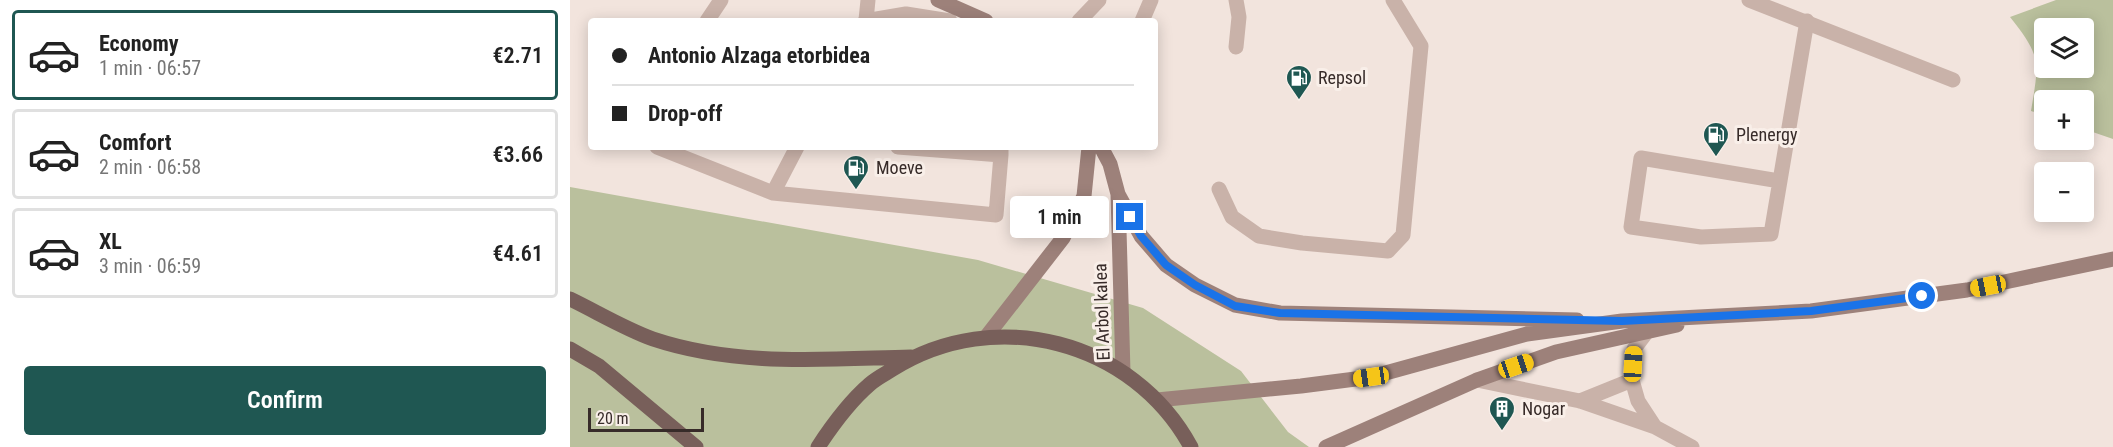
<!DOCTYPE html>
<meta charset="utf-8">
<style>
:root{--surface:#fff;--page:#f6f6f6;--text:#222;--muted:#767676;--line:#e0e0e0;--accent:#1f5752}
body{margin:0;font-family:"Roboto Condensed",sans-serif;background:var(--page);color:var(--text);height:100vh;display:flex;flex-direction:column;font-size:22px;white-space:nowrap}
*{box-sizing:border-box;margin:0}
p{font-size:20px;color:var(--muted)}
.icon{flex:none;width:33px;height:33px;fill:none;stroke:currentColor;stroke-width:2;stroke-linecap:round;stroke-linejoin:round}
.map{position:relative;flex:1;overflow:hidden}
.side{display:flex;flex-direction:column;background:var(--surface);width:570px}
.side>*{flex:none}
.guide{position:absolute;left:18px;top:18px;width:570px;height:132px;border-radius:6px;box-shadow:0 3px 15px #0003;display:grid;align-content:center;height:132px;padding:0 24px;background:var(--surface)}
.buttons{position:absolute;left:1464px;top:18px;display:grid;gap:12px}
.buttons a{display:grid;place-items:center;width:60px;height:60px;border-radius:6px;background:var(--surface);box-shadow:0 3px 15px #0003;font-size:30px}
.scale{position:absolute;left:18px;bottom:15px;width:116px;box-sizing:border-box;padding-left:6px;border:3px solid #372b29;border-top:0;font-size:16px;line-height:21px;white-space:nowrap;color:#372b29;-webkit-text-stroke:4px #f9efe9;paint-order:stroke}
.end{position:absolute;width:27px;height:27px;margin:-14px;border:8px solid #1a73e8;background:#fff;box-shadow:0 0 0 3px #fff}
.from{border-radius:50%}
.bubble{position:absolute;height:42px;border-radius:6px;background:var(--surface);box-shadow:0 3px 15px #0003;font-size:20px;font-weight:600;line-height:42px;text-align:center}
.car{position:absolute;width:18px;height:36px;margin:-18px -9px;border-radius:8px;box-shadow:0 0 4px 2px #0007;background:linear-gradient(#f5c518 24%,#345 0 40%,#f5c518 0 76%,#345 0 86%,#f5c518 0)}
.guide b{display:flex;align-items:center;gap:21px;height:57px;font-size:22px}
.guide b+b{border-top:2px solid var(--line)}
.guide i{width:15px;height:15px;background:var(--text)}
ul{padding:10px 0 0;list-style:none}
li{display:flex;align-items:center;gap:18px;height:90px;margin:0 12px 9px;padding:0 12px;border:3px solid var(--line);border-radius:6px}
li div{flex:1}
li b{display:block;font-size:22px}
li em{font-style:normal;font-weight:600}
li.current{border-color:var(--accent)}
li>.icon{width:54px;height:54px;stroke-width:1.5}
.cta{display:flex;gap:12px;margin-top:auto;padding:12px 24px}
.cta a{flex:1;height:69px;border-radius:6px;background:var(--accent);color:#fff;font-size:24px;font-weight:600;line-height:69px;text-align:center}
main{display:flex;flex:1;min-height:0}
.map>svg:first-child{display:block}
.green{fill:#bac09d;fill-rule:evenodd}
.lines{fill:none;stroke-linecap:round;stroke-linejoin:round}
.lane{stroke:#c9b2a9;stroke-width:15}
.street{stroke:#c9b2a9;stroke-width:15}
.secondary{stroke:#9d817a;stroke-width:15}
.primary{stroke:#785f5a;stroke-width:15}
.route{stroke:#1a73e8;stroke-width:8}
.labels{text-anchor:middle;stroke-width:6;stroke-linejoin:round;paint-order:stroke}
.poi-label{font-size:18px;fill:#372b29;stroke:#f9efe9;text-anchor:start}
.street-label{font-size:18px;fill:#372b29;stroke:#f9efe9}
</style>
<main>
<section class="side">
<ul>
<li class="current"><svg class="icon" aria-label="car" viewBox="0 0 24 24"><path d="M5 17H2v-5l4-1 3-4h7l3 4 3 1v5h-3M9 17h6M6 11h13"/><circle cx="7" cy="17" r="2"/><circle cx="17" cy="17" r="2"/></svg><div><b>Economy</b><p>1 min · 06:57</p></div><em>€2.71</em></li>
<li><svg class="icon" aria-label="car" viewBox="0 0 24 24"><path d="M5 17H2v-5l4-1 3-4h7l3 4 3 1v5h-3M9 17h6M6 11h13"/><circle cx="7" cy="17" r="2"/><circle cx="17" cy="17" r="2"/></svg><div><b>Comfort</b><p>2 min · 06:58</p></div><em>€3.66</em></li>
<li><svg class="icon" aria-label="car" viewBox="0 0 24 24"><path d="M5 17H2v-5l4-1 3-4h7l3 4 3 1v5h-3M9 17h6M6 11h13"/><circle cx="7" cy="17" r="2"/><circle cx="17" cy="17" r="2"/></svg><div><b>XL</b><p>3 min · 06:59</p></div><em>€4.61</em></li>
</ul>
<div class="cta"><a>Confirm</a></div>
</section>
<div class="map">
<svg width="1543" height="447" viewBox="0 0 1543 447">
<rect width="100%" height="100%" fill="#f2e4dd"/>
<path class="green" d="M 1486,0 L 1543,0 L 1543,139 L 1514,129 L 1514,100 L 1474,100 L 1474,115 L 1461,111 C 1469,62 1472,57 1440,17 ZM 1514,28 L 1514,68 L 1474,68 L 1474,28 Z
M 0,187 L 408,260 L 573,308 L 671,371 L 718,432 L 739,447 L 0,447 Z"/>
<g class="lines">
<path class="lane" d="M 666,0 L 669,17 L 666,47
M 296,20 L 298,0
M 137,21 L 151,0
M 295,21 L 336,14 L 380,21
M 87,147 L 203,193 L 227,147
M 328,147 L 431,155 L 431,147
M 1210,181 L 1071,158 L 1061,227 L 1131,237 L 1201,234 L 1237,21
M 649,189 L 662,217 L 689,236 L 732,243 L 818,251 L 833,235 L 851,46 L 823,0
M 203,193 L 426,215 L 431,155"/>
<path class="street" d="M 1179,0 L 1383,80
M 509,21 L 529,0
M 572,21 L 581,0
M 1076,333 L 1064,349 L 1062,380 L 1068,401 L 1085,427
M 907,380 L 1010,401 L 1085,427 L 1122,447
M 1010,401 L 1062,380"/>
<path class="secondary" d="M 368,0 L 416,21
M 531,147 L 540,164 L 548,194 L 553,372
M 548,194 L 571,236 L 596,265 L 625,285 L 665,305 L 710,313 L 1007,320
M 416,337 L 493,238 L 514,196 L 519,147
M 587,400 L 731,386 L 801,377 L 957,334 L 1052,321 L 1241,311 L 1397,290 L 1543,259
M 756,447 L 907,380 L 986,352 L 1107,325"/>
<path class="primary" d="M 0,299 C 27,312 55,329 83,339 C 167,367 254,359 341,357
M 0,349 L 29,366 L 126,447
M 248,447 C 263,424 279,402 300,384 C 307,378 315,374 323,369 C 425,305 563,340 621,447"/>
</g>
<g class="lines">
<path class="route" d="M 560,217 L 571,236 L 596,265 L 625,285 L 665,306 L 710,313 L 1052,321 L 1241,311 L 1352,296"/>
</g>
<defs>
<symbol id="fuel-pin" viewBox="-11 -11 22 30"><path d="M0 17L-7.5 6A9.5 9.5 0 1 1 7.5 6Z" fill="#1f5752" stroke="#f9efe9"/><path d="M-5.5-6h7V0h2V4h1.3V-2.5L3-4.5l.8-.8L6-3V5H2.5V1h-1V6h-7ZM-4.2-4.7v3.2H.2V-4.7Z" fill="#fff"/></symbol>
<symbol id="building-pin" viewBox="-11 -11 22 30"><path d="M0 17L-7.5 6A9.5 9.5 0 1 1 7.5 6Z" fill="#1f5752" stroke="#f9efe9"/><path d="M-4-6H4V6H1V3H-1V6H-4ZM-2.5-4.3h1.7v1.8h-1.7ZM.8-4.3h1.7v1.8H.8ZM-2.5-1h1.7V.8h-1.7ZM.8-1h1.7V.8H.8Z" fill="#fff"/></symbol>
</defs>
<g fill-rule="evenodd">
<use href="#fuel-pin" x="714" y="63" width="30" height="40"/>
<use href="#fuel-pin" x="1131" y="120" width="30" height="40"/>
<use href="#fuel-pin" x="271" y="153" width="30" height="40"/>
<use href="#building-pin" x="917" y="394" width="30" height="40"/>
</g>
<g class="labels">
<g class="poi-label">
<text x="748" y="84">Repsol</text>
<text x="1166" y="141">Plenergy</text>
<text x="306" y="174">Moeve</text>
<text x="952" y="415">Nogar</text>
</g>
<g class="street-label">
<text transform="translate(532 312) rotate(-92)" y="6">El Arbol kalea</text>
</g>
</g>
</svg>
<div class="buttons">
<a><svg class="icon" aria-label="layers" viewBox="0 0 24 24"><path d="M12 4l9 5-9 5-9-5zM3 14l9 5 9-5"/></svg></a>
<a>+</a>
<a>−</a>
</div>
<div class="scale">20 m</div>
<i class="end from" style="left:1352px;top:296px"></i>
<i class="end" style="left:560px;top:217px"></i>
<div class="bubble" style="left:440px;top:196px;width:99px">1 min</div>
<i class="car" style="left:1418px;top:286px;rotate:259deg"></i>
<i class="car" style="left:1063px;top:364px;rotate:3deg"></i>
<i class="car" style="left:946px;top:366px;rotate:71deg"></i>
<i class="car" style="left:801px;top:377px;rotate:262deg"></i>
<div class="guide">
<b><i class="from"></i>Antonio Alzaga etorbidea</b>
<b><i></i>Drop-off</b>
</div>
</div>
</main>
